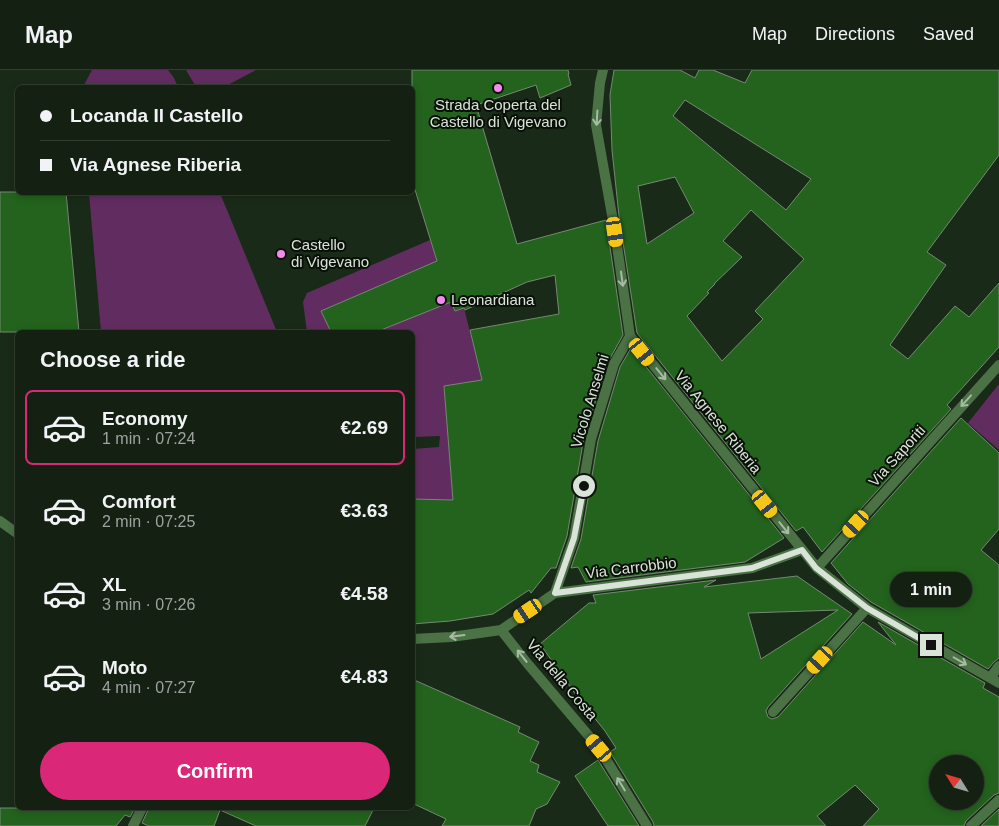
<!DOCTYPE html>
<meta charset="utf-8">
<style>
:root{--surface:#142012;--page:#212d20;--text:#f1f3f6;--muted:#9da39f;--line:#333e32;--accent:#db2777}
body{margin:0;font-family:Arial,sans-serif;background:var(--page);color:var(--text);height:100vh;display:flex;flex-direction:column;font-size:19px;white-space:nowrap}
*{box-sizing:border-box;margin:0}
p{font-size:16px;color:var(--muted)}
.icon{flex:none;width:28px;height:28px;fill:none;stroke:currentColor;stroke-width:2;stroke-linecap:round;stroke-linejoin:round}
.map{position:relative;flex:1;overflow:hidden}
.side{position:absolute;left:15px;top:260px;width:400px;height:480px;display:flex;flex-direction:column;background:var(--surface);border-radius:8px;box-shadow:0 2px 8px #0003,0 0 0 1px var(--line)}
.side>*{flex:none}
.hud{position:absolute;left:15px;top:15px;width:400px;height:110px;border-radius:8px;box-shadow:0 2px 8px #0003,0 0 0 1px var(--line);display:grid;align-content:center;height:110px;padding:0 25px;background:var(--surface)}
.needle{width:32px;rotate:307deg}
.tools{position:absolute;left:929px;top:685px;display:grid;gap:10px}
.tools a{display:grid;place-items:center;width:55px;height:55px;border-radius:50%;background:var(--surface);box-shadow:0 2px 8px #0003,0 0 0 1px var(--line);font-size:25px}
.end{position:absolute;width:22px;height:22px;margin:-11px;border:6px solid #d9e3d7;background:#111;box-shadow:0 0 0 2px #111}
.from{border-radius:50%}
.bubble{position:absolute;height:35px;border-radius:18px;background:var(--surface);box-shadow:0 2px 8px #0003,0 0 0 1px var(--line);font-size:16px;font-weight:800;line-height:35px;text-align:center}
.car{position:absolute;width:15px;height:30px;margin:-15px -8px;border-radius:6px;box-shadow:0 0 4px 1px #0007;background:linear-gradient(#f5c518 24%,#345 0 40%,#f5c518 0 76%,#345 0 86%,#f5c518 0)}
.hud b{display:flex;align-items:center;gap:18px;height:48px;font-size:19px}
.hud b+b{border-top:1px solid var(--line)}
.hud i{width:12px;height:12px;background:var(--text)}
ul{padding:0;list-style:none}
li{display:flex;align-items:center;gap:15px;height:75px;margin:0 10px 8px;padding:0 15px;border:2px solid transparent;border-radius:8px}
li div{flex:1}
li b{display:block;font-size:19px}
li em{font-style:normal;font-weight:800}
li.on{border-color:var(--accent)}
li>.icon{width:45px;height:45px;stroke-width:1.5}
h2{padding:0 25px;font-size:22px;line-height:60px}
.button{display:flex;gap:10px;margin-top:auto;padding:10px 25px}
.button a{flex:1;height:58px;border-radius:30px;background:var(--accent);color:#fff;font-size:20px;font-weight:800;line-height:58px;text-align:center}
header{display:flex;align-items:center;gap:30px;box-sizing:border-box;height:70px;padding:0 25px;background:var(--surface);border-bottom:1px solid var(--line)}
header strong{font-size:24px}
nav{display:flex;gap:28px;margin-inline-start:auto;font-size:18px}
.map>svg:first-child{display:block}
.green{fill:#612d60}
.building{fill:#23631d;stroke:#768973;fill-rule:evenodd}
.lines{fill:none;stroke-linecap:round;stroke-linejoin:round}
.pedestrian{stroke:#4a7245;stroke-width:10}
.minor{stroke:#4a7245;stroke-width:10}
.oneway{stroke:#a7bba4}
.route{stroke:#d9e3d7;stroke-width:6}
.poi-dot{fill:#f489f0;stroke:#091008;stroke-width:2}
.labels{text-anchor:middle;stroke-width:4;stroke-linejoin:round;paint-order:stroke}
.poi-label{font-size:15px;fill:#d9e3d7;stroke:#091008;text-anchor:start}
.street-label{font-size:15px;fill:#d9e3d7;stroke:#091008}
</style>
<header>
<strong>Map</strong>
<nav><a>Map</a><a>Directions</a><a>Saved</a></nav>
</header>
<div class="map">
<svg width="999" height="756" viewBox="0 0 999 756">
<rect width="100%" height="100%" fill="#1a2a18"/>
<path class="green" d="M 92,0 L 168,0 L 174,8 L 178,17 L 83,17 Z
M 186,0 L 256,0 L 224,17 L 196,17 Z
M 89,123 L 220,123 L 277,262 L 101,262 Z
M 430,170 L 437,191 L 321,241 L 331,262 L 307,262 L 303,232 L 307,223 Z
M 451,232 L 455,241 L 464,238 L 482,310 L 444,316 L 453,430 L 413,429 L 413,379 L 439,377 L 440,366 L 413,367 L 412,262 L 376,262 Z
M 999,314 L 999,380 L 968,353 Z"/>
<path class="building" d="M 412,0 L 568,0 L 569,4 L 568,4 L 571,15 L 540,28 L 536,15 L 476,35 L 517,174 L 606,150 L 623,265 L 608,292 L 584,367 L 567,466 L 556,498 L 551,498 L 531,523 L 529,520 L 493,544 L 450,551 L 412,554 L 412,429 L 453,430 L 444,316 L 482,310 L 470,260 L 559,244 L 555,205 L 527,212 L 465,240 L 464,238 L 455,241 L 451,232 L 376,262 L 331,262 L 321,241 L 437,191 L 412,110 Z
M 614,0 L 680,0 L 695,8 L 699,0 L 713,0 L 745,13 L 752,0 L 999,0 L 999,85 L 927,182 L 946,195 L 890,275 L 908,289 L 955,236 L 969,247 L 999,213 L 999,277 L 947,335 L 951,339 L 822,482 L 803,457 L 796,461 L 637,263 L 619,146 L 612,80 L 610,25 ZM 685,30 L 811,109 L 786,140 L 673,46 ZM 675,107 L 694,143 L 647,174 L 638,116 ZM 751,140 L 804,189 L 755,241 L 763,249 L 722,291 L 687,246 L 709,223 L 707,222 L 715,214 L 714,214 L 742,187 L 723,171 Z
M 0,122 L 66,122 L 79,262 L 0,262 Z
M 631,278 L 784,468 L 745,492 L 586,512 L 578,497 L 571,498 L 581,469 L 598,371 L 620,297 Z
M 961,348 L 999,383 L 999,459 L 981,480 L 999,495 L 999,588 L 994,592 L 988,599 L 871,532 L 848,514 L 831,493 Z
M 797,506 L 852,544 L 768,637 L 766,641 L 768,647 L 772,649 L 778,647 L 863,552 L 896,575 L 878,552 L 985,613 L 983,618 L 999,627 L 999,723 L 994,725 L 966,751 L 964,756 L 863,756 L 879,739 L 855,715 L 817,746 L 826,756 L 654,756 L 653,752 L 610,682 L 616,678 L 605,661 L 576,625 L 540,574 L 589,533 L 596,533 L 593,525 L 716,510 L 704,517 ZM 838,540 L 761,589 L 748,543 ZM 938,694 L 975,694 L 975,731 L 938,731 Z
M 412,609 L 520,657 L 518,662 L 539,672 L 530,691 L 539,695 L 537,702 L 560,712 L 547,734 L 536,739 L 529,756 L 442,756 L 446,749 L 412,733 Z
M 598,690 L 639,756 L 608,756 L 575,706 Z
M 0,738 L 135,738 L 130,747 L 125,745 L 116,756 L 0,756 Z
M 149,738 L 374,738 L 365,756 L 256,756 L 220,740 L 214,756 L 149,756 L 142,753 Z
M 999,739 L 999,756 L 981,756 Z"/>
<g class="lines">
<path class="pedestrian" d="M 0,451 L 18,464"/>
<path class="minor" d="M 603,0 L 600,13 L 596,55 L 615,162 L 630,266 L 817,498 L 867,538 L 999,613
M 817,498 L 999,295
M 555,523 L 574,468 L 591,369 L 614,294 L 630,266
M 501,560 L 527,593 L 599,678 L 647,756
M 412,569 L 451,567 L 501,560 L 555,523 L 752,498 L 802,480
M 990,608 L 999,596
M 773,642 L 867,538
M 133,756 L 142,738
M 971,756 L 999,730"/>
</g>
<defs><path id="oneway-shaft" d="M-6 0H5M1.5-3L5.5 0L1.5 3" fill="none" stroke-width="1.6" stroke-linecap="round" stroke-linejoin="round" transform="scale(1.25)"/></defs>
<g class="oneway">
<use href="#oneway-shaft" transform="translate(597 48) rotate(93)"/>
<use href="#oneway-shaft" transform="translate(622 209) rotate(82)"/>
<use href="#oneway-shaft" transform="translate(661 304) rotate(51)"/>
<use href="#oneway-shaft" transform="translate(966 331) rotate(132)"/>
<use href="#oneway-shaft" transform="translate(784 458) rotate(51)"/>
<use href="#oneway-shaft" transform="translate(457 566) rotate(173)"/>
<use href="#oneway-shaft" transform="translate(522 586) rotate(-128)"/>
<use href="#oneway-shaft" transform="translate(960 591) rotate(30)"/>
<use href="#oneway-shaft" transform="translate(621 714) rotate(-121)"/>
</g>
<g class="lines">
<path class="route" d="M 584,416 L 574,468 L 555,523 L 752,498 L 802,480 L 816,498 L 867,538 L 931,575"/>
</g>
<g class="poi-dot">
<circle cx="498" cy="18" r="5"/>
<circle cx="281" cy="184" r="5"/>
<circle cx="441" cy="230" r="5"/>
</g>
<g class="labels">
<g class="poi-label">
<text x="498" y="40" text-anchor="middle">Strada Coperta del<tspan x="498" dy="17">Castello di Vigevano</tspan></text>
<text x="291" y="180">Castello<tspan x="291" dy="17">di Vigevano</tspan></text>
<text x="451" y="235">Leonardiana</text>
</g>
<g class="street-label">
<text transform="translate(590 331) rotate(-73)" y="5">Vicolo Anselmi</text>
<text transform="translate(718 352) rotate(51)" y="5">Via Agnese Riberia</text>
<text transform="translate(897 386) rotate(-48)" y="5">Via Saporiti</text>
<text transform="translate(631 498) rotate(-7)" y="5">Via Carrobbio</text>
<text transform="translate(562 610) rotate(50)" y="5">Via della Costa</text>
</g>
</g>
</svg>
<div class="tools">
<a><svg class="needle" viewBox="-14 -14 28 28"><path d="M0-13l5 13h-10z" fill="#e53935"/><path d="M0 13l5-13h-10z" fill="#9da39f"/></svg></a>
</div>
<i class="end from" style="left:584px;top:416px"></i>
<i class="end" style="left:931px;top:575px"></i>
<div class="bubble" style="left:890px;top:502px;width:82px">1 min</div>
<i class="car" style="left:615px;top:162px;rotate:172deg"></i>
<i class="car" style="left:642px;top:282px;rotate:141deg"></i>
<i class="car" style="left:765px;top:434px;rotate:141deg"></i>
<i class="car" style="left:856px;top:454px;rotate:222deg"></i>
<i class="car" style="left:528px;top:541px;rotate:236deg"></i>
<i class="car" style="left:820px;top:590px;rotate:222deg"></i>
<i class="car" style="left:599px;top:678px;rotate:320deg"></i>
<div class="hud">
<b><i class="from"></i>Locanda Il Castello</b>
<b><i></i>Via Agnese Riberia</b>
</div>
<section class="side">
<h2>Choose a ride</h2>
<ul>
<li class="on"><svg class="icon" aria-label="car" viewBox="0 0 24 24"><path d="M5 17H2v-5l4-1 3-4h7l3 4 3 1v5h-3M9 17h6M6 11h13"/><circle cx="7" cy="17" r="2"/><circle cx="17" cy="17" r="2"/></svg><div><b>Economy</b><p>1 min · 07:24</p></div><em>€2.69</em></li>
<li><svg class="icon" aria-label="car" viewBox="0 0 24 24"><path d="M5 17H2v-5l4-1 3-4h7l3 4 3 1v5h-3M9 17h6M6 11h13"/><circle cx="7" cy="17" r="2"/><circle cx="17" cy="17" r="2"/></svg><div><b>Comfort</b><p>2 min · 07:25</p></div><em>€3.63</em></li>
<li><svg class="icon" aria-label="car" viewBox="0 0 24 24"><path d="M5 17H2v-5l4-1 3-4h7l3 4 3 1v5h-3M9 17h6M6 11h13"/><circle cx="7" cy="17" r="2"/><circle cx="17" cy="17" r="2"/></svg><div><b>XL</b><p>3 min · 07:26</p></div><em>€4.58</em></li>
<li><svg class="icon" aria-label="car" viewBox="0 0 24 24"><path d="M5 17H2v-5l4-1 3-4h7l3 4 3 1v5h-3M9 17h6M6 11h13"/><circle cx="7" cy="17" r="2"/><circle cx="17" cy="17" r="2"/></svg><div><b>Moto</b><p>4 min · 07:27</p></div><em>€4.83</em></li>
</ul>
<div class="button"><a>Confirm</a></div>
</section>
</div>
